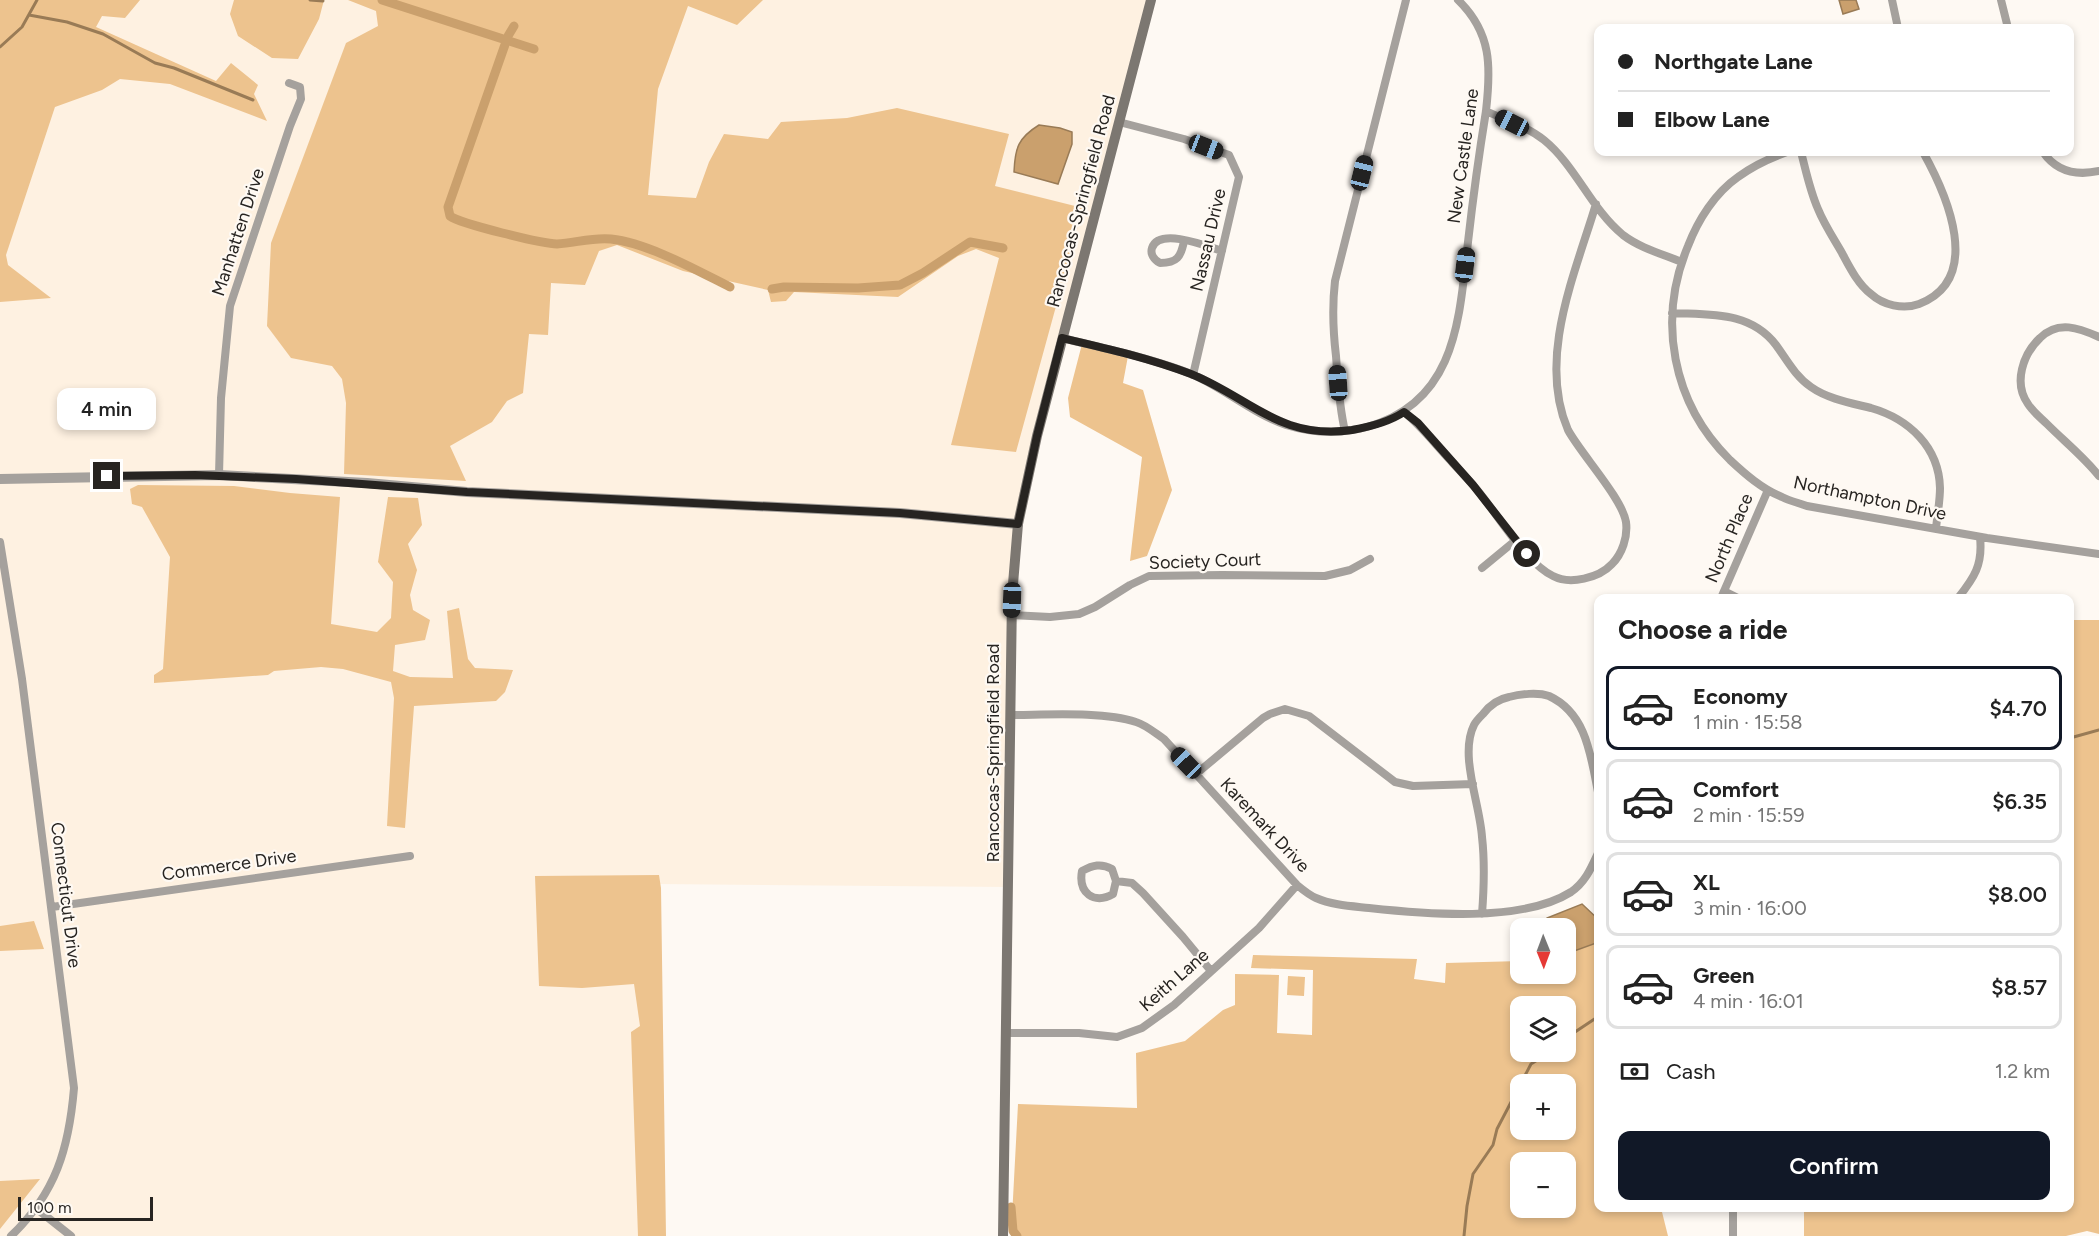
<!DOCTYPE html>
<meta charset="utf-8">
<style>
:root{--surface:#fff;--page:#f6f6f6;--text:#222;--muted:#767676;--line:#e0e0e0;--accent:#111827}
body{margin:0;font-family:Figtree,sans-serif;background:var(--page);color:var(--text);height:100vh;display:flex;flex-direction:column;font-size:22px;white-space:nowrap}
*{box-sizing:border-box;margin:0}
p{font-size:20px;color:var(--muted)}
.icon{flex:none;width:33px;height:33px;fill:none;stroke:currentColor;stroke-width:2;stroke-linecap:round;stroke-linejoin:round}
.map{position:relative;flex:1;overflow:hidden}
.sheet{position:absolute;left:1594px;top:594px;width:480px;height:618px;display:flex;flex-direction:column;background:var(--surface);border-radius:12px;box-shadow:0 3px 9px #0003}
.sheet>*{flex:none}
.hud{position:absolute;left:1594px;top:24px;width:480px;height:132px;border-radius:12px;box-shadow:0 3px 9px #0003;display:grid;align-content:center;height:132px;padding:0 24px;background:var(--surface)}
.needle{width:39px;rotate:179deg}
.controls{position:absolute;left:1510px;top:918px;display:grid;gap:12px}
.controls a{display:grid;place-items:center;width:66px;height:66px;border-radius:12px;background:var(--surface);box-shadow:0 3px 9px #0003;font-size:30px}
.scale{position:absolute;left:18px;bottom:15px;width:135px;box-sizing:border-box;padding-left:6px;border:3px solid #272421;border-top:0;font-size:16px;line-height:21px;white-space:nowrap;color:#272421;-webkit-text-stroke:4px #fef9f3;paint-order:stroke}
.end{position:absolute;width:27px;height:27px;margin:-14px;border:8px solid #272421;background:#fff;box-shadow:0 0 0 3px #fff}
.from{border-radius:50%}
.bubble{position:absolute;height:42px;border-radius:12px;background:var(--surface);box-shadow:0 3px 9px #0003;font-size:20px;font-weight:600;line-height:42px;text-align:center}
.car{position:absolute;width:18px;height:36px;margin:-18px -9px;border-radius:8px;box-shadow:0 0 4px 2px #0007;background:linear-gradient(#222 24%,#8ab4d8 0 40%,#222 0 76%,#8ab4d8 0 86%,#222 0)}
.hud b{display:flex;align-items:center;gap:21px;height:57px;font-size:22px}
.hud b+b{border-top:2px solid var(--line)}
.hud i{width:15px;height:15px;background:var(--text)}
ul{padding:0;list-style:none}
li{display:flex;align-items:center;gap:18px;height:84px;margin:0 12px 9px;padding:0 12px;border:3px solid var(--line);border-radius:12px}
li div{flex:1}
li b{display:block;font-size:22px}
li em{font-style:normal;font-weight:600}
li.selected{border-color:var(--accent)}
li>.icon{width:54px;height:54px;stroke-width:1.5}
h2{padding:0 24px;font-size:27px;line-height:72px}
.pay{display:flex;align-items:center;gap:15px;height:66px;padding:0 24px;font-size:22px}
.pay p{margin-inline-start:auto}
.cta{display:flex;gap:12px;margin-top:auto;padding:12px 24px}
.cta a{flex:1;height:69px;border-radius:12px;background:var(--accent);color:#fff;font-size:24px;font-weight:600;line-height:69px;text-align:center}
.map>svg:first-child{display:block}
.built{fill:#fef1e1}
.green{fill:#edc38e;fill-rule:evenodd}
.water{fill:#caa06d;stroke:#997b56;stroke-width:1.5}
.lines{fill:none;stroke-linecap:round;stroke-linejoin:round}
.stream{stroke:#997b56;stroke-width:3}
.canal{stroke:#caa06d;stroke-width:9}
.minor{stroke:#a5a19d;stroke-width:8}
.tertiary{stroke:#a5a19d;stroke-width:10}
.secondary{stroke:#7c7771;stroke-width:10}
.route{stroke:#272421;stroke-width:8}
.labels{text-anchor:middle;stroke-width:4.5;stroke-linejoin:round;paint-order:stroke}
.street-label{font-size:18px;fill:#272421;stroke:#fef9f3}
</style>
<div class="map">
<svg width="2099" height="1236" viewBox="0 0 2099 1236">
<rect width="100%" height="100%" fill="#fef9f3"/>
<path class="built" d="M 70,0 L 1151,0 L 1018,524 L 1008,887 L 656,884 L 661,1236 L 0,1236 L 0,253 L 6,254 L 78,38 Z"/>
<path class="green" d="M 0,0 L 140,0 L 125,18 L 102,16 L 96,27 L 216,81 L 231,63 L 258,85 L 254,94 L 267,121 L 170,84 L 120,79 L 102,90 L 55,107 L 6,255 L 8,265 L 51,298 L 0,302 Z
M 234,0 L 324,0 L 319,19 L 298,59 L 272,58 L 238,36 L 230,14 Z
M 348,0 L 763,0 L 737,25 L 688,6 L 658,89 L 648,195 L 696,198 L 709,162 L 724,134 L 768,139 L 781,122 L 847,118 L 897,108 L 1009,134 L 995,186 L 1083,208 L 1016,452 L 951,445 L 999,258 L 976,249 L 958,256 L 898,297 L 794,292 L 786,301 L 771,302 L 768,290 L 683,271 L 617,245 L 599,251 L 585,285 L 551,283 L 548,335 L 529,334 L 523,393 L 507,401 L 492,422 L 450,446 L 466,481 L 344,474 L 346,403 L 342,379 L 332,366 L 291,358 L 267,326 L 271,243 L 346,43 L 378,26 L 376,11 Z
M 1082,344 L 1128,356 L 1123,383 L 1143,390 L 1172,490 L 1147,556 L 1130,561 L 1142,457 L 1070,417 L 1068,398 Z
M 138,485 L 234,486 L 290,493 L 340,497 L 331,624 L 377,632 L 391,618 L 393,582 L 378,562 L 388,497 L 418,498 L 422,525 L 408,544 L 417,570 L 410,595 L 413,610 L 430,620 L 425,640 L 395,645 L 393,671 L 410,677 L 453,678 L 447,611 L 459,608 L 468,659 L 475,668 L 513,670 L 505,692 L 496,701 L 414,706 L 405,828 L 387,826 L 394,698 L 391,682 L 343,669 L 321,667 L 274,671 L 268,675 L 154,683 L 154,675 L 163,669 L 170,557 L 142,507 L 132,504 L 130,489 Z
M 2070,620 L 2099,620 L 2099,1234 L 2087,1231 L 2066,1236 L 1804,1236 L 1804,1208 L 2070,1208 Z
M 659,875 L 661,888 L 666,1236 L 638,1236 L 631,1032 L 640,1026 L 634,984 L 582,988 L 539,986 L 535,876 Z
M 1547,918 L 1546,928 L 1523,928 L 1523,927 Z
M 34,921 L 44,949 L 0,951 L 0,926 Z
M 1599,942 L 1599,1208 L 1661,1208 L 1668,1236 L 1011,1236 L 1018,1104 L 1137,1108 L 1136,1053 L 1185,1041 L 1223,1010 L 1235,1005 L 1235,974 L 1279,975 L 1277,1033 L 1312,1035 L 1313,970 L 1251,968 L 1253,955 L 1417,959 L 1414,979 L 1445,983 L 1446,963 L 1521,961 L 1521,974 L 1566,974 L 1566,954 ZM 1521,1006 L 1566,1006 L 1566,1052 L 1521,1052 ZM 1521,1084 L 1566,1084 L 1566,1130 L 1521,1130 ZM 1521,1162 L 1566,1162 L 1566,1208 L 1521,1208 Z
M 1288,976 L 1305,977 L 1304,996 L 1287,995 Z
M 40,1179 L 0,1229 L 0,1181 Z"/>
<path class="water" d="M 1839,0 L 1856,0 L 1859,9 L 1843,14 Z
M 1039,125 L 1060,128 L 1072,132 L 1072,144 L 1058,184 L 1014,172 C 1015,148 1018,138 1039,125 Z
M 1582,904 L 1599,920 L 1599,942 L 1566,954 L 1566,928 L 1546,928 L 1547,918 Z"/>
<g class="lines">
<path class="stream" d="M 310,0 L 323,1
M 29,15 L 67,22 L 103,34 L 155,63 L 174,68 L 253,100
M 0,47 L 22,27 L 37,0
M 2070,738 L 2099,730
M 1566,1038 L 1599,1016
M 1464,1236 L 1467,1206 L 1473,1174 L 1493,1145 L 1497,1129 L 1531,1064 L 1550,1052"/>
<path class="canal" d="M 382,0 L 534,49
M 514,26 L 508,36 L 448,207 L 450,216 C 461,224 543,244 557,244 C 575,243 593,237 611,239 C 648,243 696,270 730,287
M 772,289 L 784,287 L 858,288 L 900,285 L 923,273 L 970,242 L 1003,248
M 1011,1207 L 1013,1231 L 1017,1236"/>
<path class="minor" d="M 1892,0 L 1898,28
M 2001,0 L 2008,28
M 1486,111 C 1505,120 1527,126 1544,140 C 1576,166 1591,209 1623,235 C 1640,248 1662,254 1682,262
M 1119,122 L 1184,139 L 1229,155 L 1239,177 L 1193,375
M 1787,152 C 1770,158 1753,166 1738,177 C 1715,193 1698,220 1688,246 C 1657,320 1672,403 1730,460 C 1745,474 1762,489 1782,497 C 1790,501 1799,503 1807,506 L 1987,538 L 2099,554
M 1801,152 C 1806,171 1810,191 1818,209 C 1824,224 1834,239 1842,253 C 1850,268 1858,284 1871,294 C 1883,305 1903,310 1919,304 C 1984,279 1947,195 1923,152
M 2043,152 C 2056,171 2076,176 2099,171
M 1184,241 C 1181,257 1177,263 1160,263 C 1154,260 1150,254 1152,248 C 1159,227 1207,246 1222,251
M 1672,313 C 1710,315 1750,311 1776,345 C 1787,360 1795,376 1811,387 C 1828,399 1851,403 1871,408 C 1909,419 1939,447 1940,488 C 1940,502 1937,516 1936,529
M 2099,337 C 2079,328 2058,320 2040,338 C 2023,354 2013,383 2028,404 C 2033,412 2041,418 2047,424 C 2064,441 2084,457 2099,476
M 1062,338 C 1106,349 1152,358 1194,375 C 1225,389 1254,414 1286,425 C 1312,433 1341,434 1367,427 C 1457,402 1459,319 1468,242 C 1473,198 1479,154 1486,111 C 1491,67 1492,33 1458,0
M 1404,412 C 1421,426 1435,444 1451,461 C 1460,471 1470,481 1478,491 C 1498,515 1526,563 1553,576 C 1570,585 1599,578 1612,564 C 1622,554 1628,537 1626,522 C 1622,498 1581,454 1568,430 C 1537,358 1575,274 1596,204
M 1345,431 C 1339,406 1338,382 1336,356 C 1333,331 1332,307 1335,281 L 1406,0
M 219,475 L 221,398 L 230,306 L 290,126 L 301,99 L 300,87 L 289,83
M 0,542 L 22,679 L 74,1088 C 69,1148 56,1193 11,1236
M 1482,568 L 1516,540
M 1724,591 L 1738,598
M 1721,598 L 1768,490
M 1958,598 C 1974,578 1983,565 1980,537
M 1011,615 L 1050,617 L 1079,614 L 1095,607 L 1130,585 L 1149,576 L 1222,575 L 1325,576 L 1350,570 L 1370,559
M 1010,715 C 1045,715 1103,711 1136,722 C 1146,725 1155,733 1164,739 L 1297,885 C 1303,890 1309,895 1316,898 C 1332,905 1351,906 1369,908 C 1425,914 1522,923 1571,892 C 1586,882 1592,866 1599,851
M 1196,774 L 1263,718 L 1270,714 L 1285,709 L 1309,716 L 1395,782 L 1413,786 L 1473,784
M 1116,881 L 1112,869 C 1101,863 1093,865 1082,871 C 1078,893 1094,905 1113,894 L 1116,881 L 1132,883 L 1143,893 L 1183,937 L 1211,971
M 52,907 L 410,856
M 1482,914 C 1484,888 1485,863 1482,837 C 1480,804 1459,755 1474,725 C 1476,721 1480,717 1483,714 C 1490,705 1498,699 1509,697 C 1520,694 1538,692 1549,696 C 1588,714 1591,759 1599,797
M 1007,1033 L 1079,1033 L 1117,1037 L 1142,1028 L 1174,1005 L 1259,928 L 1297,885
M 37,1209 L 71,1236
M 1733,1236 L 1733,1208"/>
<path class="tertiary" d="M 0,479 L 219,475 L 367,483 L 467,492 L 900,513 L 1018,524"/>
<path class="secondary" d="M 1003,1236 L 1012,596 L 1018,524 L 1037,436 L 1151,0"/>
</g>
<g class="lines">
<path class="route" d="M 107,476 L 195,475 L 296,479 L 467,492 L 900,513 L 1018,524 L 1037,436 L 1062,338 C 1105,348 1149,358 1191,374 C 1251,398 1279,440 1352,430 C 1369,427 1389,422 1404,412 L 1418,423 L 1473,485 L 1527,554"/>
</g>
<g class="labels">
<g class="street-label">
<text transform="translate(1463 156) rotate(-82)" y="6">New Castle Lane</text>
<text transform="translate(1081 201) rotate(-75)" y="6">Rancocas-Springfield Road</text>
<text transform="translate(238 232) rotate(-72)" y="6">Manhatten Drive</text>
<text transform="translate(1208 240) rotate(-77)" y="6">Nassau Drive</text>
<text transform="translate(1870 498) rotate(12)" y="6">Northampton Drive</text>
<text transform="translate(1729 538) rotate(-67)" y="6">North Place</text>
<text transform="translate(1205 561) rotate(-2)" y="6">Society Court</text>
<text transform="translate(993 753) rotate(-90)" y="6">Rancocas-Springfield Road</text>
<text transform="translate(1265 825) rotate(47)" y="6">Karemark Drive</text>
<text transform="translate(229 865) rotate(-8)" y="6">Commerce Drive</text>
<text transform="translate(66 895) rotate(83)" y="6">Connecticut Drive</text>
<text transform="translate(1174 980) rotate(-41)" y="6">Keith Lane</text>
</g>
</g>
</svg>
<div class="controls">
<a><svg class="needle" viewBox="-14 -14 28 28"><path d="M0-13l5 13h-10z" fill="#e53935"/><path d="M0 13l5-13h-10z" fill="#767676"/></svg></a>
<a><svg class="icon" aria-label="layers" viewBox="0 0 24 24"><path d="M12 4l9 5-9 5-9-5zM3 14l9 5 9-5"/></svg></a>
<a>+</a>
<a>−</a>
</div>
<div class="scale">100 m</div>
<i class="end from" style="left:1527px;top:554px"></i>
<i class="end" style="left:107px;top:476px"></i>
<div class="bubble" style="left:57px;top:388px;width:99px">4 min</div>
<i class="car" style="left:1512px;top:123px;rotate:297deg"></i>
<i class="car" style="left:1206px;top:147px;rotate:111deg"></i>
<i class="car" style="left:1362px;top:173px;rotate:14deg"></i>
<i class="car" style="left:1465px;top:265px;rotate:7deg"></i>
<i class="car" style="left:1338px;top:383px;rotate:356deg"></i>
<i class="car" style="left:1012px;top:600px;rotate:182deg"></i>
<i class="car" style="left:1186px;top:763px;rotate:316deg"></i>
<div class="hud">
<b><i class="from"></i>Northgate Lane</b>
<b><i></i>Elbow Lane</b>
</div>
<section class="sheet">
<h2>Choose a ride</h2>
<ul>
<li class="selected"><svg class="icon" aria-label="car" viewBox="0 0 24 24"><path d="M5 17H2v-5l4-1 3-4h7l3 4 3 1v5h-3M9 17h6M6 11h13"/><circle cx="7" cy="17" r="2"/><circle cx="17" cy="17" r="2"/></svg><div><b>Economy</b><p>1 min · 15:58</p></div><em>$4.70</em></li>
<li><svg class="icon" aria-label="car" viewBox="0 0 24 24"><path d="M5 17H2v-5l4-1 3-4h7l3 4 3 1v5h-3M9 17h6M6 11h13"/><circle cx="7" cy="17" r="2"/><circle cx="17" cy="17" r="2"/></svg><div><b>Comfort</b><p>2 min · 15:59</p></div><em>$6.35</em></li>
<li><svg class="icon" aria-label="car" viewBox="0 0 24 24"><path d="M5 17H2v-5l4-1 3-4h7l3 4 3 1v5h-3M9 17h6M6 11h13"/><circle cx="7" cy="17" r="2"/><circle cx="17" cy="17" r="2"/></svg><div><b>XL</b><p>3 min · 16:00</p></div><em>$8.00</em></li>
<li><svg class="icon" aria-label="car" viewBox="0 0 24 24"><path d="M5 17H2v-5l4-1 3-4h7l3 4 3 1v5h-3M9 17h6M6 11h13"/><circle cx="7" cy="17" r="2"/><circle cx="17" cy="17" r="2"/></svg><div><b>Green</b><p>4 min · 16:01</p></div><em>$8.57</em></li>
</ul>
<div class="pay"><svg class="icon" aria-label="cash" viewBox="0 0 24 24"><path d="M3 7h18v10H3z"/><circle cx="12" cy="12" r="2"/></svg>Cash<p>1.2 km</p></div>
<div class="cta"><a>Confirm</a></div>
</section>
</div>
